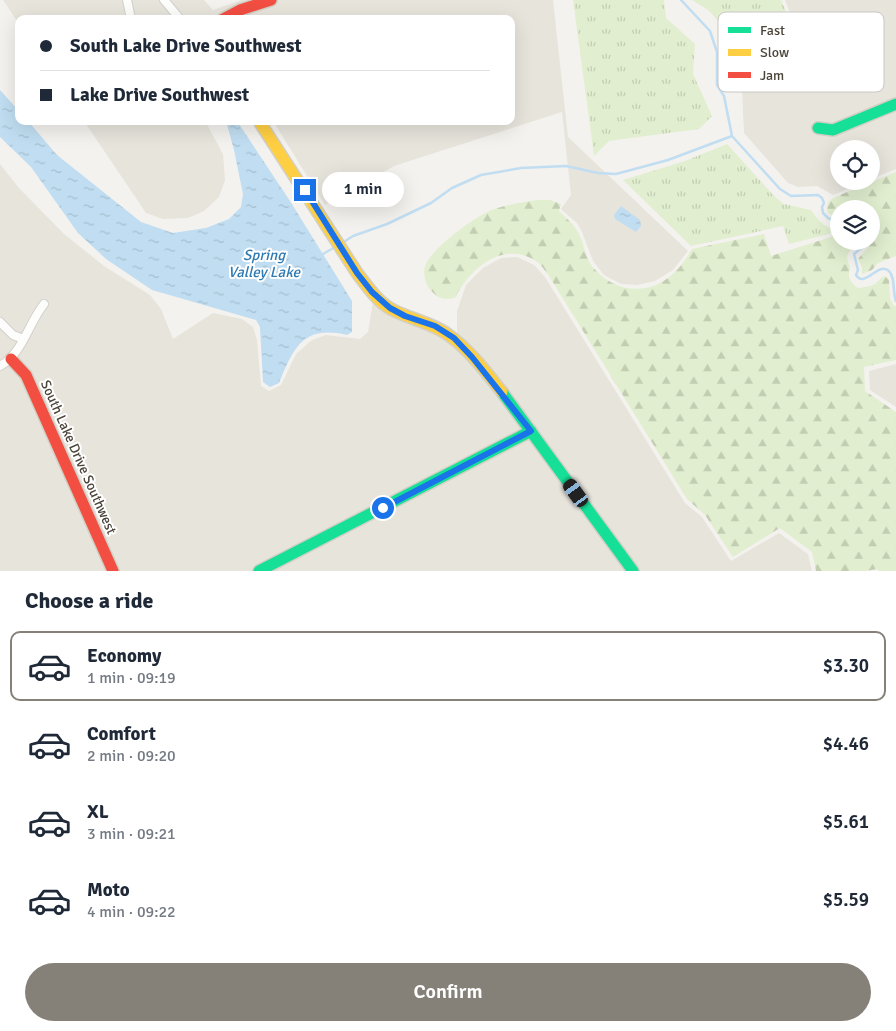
<!DOCTYPE html>
<meta charset="utf-8">
<style>
:root{--surface:#fff;--page:#f2f2f3;--text:#1f2937;--muted:#747a83;--line:#e0e1e3;--accent:#868178}
body{margin:0;font-family:Signika,sans-serif;background:var(--page);color:var(--text);height:100vh;display:flex;flex-direction:column;font-size:19px;white-space:nowrap}
*{box-sizing:border-box;margin:0}
p{font-size:16px;color:var(--muted)}
.icon{flex:none;width:28px;height:28px;fill:none;stroke:currentColor;stroke-width:2;stroke-linecap:round;stroke-linejoin:round}
.map{position:relative;height:571px;overflow:hidden}
.sheet{display:flex;flex-direction:column;background:var(--surface);flex:1}
.sheet>*{flex:none}
.banner{position:absolute;left:15px;top:15px;width:500px;height:110px;border-radius:10px;box-shadow:0 5px 20px #0002;display:grid;align-content:center;height:110px;padding:0 25px;background:var(--surface)}
.buttons{position:absolute;left:830px;top:140px;display:grid;gap:10px}
.buttons a{display:grid;place-items:center;width:50px;height:50px;border-radius:50%;background:var(--surface);box-shadow:0 5px 20px #0002;font-size:25px}
.end{position:absolute;width:22px;height:22px;margin:-11px;border:6px solid #1a73e8;background:#fff;box-shadow:0 0 0 2px #fff}
.from{border-radius:50%}
.bubble{position:absolute;height:35px;border-radius:18px;background:var(--surface);box-shadow:0 5px 20px #0002;font-size:16px;font-weight:600;line-height:35px;text-align:center}
.car{position:absolute;width:15px;height:30px;margin:-15px -8px;border-radius:6px;box-shadow:0 0 4px 1px #0007;background:linear-gradient(#222 24%,#8ab4d8 0 40%,#222 0 76%,#8ab4d8 0 86%,#222 0)}
.banner b{display:flex;align-items:center;gap:18px;height:48px;font-size:19px}
.banner b+b{border-top:1px solid var(--line)}
.banner i{width:12px;height:12px;background:var(--text)}
ul{padding:0;list-style:none}
li{display:flex;align-items:center;gap:15px;height:70px;margin:0 10px 8px;padding:0 15px;border:2px solid transparent;border-radius:10px}
li div{flex:1}
li b{display:block;font-size:19px}
li em{font-style:normal;font-weight:600}
li.on{border-color:var(--accent)}
li>.icon{width:45px;height:45px;stroke-width:1.5}
h2{padding:0 25px;font-size:22px;line-height:60px}
.button{display:flex;gap:10px;margin-top:auto;padding:10px 25px}
.button a{flex:1;height:58px;border-radius:30px;background:var(--accent);color:#fff;font-size:20px;font-weight:600;line-height:58px;text-align:center}
.map>svg:first-child{display:block}
.residential{fill:#e7e4dc}
.grass{fill:url(#grass-tufts)}
.forest{fill:url(#forest-firs)}
.water{fill:url(#water-ripples)}
.lines{fill:none;stroke-linecap:round;stroke-linejoin:round}
.stream{stroke:#c0ddf1;stroke-width:2.5}
.street-casing{stroke:#d2d0cb;stroke-width:10}
.fast-casing{stroke:#d3cfc5;stroke-width:14}
.slow-casing{stroke:#d3cfc5;stroke-width:14}
.jam-casing{stroke:#d3cfc5;stroke-width:14}
.street{stroke:#fdfdfc;stroke-width:8}
.fast{stroke:#16e098;stroke-width:11}
.slow{stroke:#ffcf43;stroke-width:11}
.jam{stroke:#f24e42;stroke-width:11}
.route{stroke:#1a73e8;stroke-width:6}
.labels{text-anchor:middle;stroke-width:4;stroke-linejoin:round;paint-order:stroke}
.street-label{font-size:14px;fill:#4b4439;stroke:#fff}
.water-label{font-size:15px;font-style:italic;fill:#2e7ab2;stroke:#fff}
.key{fill:#fff;stroke:#c9c7c4;stroke-width:1}
.key-label{font-size:14px;fill:#4b4439}
</style>
<div class="map">
<svg width="896" height="571" viewBox="0 0 896 571">
<defs>
<pattern id="grass-tufts" width="24" height="20" patternUnits="userSpaceOnUse" patternTransform="scale(1.25)"><rect width="24" height="20" fill="#e1eecf"/><path d="M3 7l-1-3M5 7V3M7 7l1-3M15 17l-1-3M17 17v-4M19 17l1-3" fill="none" stroke="#c3cdb2"/></pattern>
<pattern id="forest-firs" width="22" height="20" patternUnits="userSpaceOnUse" patternTransform="scale(1.25)"><rect width="22" height="20" fill="#e1eecf"/><path d="M5 1l3.5 6h-7zM16 11l3.5 6h-7z" fill="#c3cdb2"/></pattern>
<pattern id="water-ripples" width="26" height="14" patternUnits="userSpaceOnUse" patternTransform="scale(1.25)"><rect width="26" height="14" fill="#c0ddf1"/><path d="M2 4q2-2 4 0t4 0M15 11q2-2 4 0t4 0" fill="none" stroke="#a6bfcf"/></pattern>
</defs>
<rect width="100%" height="100%" fill="#f4f2ee"/>
<path class="residential" d="M 3,0 L 204,0 L 213,10 L 241,0 L 553,0 L 568,137 L 688,251 L 673,270 L 655,281 L 637,285 L 621,284 L 604,275 L 593,261 L 582,232 L 577,223 L 561,209 L 571,195 L 562,112 L 394,166 L 325,205 L 273,121 L 511,121 L 511,19 L 19,19 L 19,24 Z
M 785,0 L 896,0 L 896,169 L 871,179 L 871,149 L 839,149 L 839,181 L 867,181 L 833,195 L 817,186 L 798,187 L 788,183 L 744,133 L 742,88 L 809,61 Z
M 84,121 L 205,121 L 223,154 L 225,180 L 219,197 L 204,211 L 188,218 L 163,219 L 146,213 Z
M 0,164 L 19,188 L 64,234 L 104,266 L 150,295 L 161,309 L 173,339 L 213,313 L 242,319 L 253,327 L 257,340 L 261,386 L 269,391 L 281,385 L 296,354 L 312,340 L 326,335 L 360,339 L 368,332 L 373,301 L 379,295 L 398,306 L 437,320 L 449,326 L 457,333 L 457,311 L 466,285 L 483,268 L 501,258 L 517,257 L 534,265 L 545,277 L 685,503 L 702,517 L 731,561 L 779,533 L 808,554 L 812,571 L 0,571 Z
M 896,364 L 896,407 L 870,390 L 869,371 Z"/>
<path class="grass" d="M 573,0 L 664,0 L 666,18 L 695,44 L 693,74 L 712,116 L 699,129 L 609,141 L 594,156 Z
M 692,0 L 781,0 L 806,59 L 739,87 L 729,82 C 725,58 730,29 709,11 C 704,7 698,4 692,0 Z
M 727,144 L 775,197 L 784,204 L 811,210 C 818,220 823,226 835,230 L 829,234 L 789,244 L 783,226 L 691,246 L 623,180 L 685,161 Z"/>
<path class="forest" d="M 896,172 L 896,256 L 878,263 L 872,270 L 862,274 L 862,267 L 858,259 L 869,246 L 872,238 L 871,209 L 839,209 L 839,219 L 828,213 C 826,205 828,201 835,197 Z
M 538,200 L 550,200 L 561,204 L 559,211 C 566,218 575,225 579,234 C 584,244 585,257 592,266 C 614,294 651,297 676,271 C 682,265 687,257 692,249 L 764,234 L 771,256 L 831,237 L 838,232 L 839,241 L 859,241 C 851,253 843,251 850,267 C 847,278 850,282 858,288 C 864,287 870,287 875,284 C 879,281 880,278 885,276 L 889,280 L 890,299 L 894,306 L 896,306 L 896,360 L 864,367 L 865,391 L 896,412 L 896,571 L 879,571 L 877,569 L 866,571 L 816,571 L 812,552 L 780,528 L 733,557 L 705,515 L 687,499 L 549,276 C 545,271 541,264 536,261 C 503,240 470,268 455,298 C 442,300 438,299 429,288 C 425,283 423,272 425,266 C 431,249 472,219 489,211 C 505,205 522,202 538,200 Z"/>
<path class="water" d="M 0,90 L 19,111 L 19,121 L 28,121 L 57,155 L 141,222 L 173,233 L 206,228 L 229,219 L 241,207 L 243,194 L 234,150 L 226,121 L 237,121 L 290,201 L 352,301 L 352,332 L 347,335 C 303,325 294,347 279,383 L 270,387 L 263,382 L 260,327 L 256,320 L 152,290 L 106,259 L 78,233 L 31,167 L 0,137 Z
M 621,206 L 640,220 L 641,226 L 636,232 L 615,219 L 614,215 Z"/>
<g class="lines">
<path class="stream" d="M 681,0 L 710,31 L 717,52 L 717,85 L 724,96 L 732,136 L 780,189 L 791,196 L 818,195 L 822,198 L 824,203 L 822,207 L 823,213 L 828,218 L 839,223
M 866,241 L 864,246 L 854,254 L 858,270 L 856,275 C 865,289 878,261 889,271 C 896,279 892,291 896,301
M 342,243 L 353,236 L 387,224 L 431,203 L 452,188 L 481,175 L 521,168 L 566,166 L 598,173 L 616,174 L 668,160 L 732,136
M 322,257 L 323,254 L 335,247"/>
<defs>
<path id="street" d="M 127,0 L 131,19
M 164,0 L 180,19
M 0,322 L 13,335 L 23,339
M 0,366 C 23,353 28,324 44,304"/>
<path id="fast" d="M 818,128 L 833,130 L 896,104
M 502,392 L 633,571
M 259,571 L 531,431"/>
<path id="slow" d="M 259,121 L 357,273 C 367,286 377,301 391,309 C 409,319 430,322 447,334 C 468,348 486,372 502,392"/>
<path id="jam" d="M 223,19 L 240,10 L 271,0
M 11,359 L 26,375 L 113,571"/>
</defs>
<use href="#street" class="street-casing"/>
<use href="#fast" class="fast-casing"/>
<use href="#slow" class="slow-casing"/>
<use href="#jam" class="jam-casing"/>
<use href="#street" class="street"/>
<use href="#fast" class="fast"/>
<use href="#slow" class="slow"/>
<use href="#jam" class="jam"/>
</g>
<g class="lines">
<path class="route" d="M 305,190 L 357,273 L 372,292 L 390,308 L 405,316 L 435,326 L 454,338 L 472,357 L 531,431 L 383,508"/>
</g>
<g class="labels">
<g class="street-label">
<text transform="translate(79 457) rotate(66)" y="5">South Lake Drive Southwest</text>
</g>
<g class="water-label">
<text x="264" y="260">Spring<tspan x="264" dy="17">Valley Lake</tspan></text>
</g>
</g>
<rect x="718" y="12" width="166" height="80" rx="8" class="key"/>
<rect x="728" y="27" width="23" height="6" fill="#16e098"/>
<rect x="728" y="49" width="23" height="7" fill="#ffcf43"/>
<rect x="728" y="72" width="23" height="6" fill="#f24e42"/>
<g class="key-label">
<text x="760" y="35">Fast</text>
<text x="760" y="57">Slow</text>
<text x="760" y="80">Jam</text>
</g>
</svg>
<div class="buttons">
<a><svg class="icon" aria-label="locate" viewBox="0 0 24 24"><circle cx="12" cy="12" r="6"/><path d="M12 2v4M12 18v4M2 12h4M18 12h4"/></svg></a>
<a><svg class="icon" aria-label="layers" viewBox="0 0 24 24"><path d="M12 4l9 5-9 5-9-5zM3 14l9 5 9-5"/></svg></a>
</div>
<i class="end from" style="left:383px;top:508px"></i>
<i class="end" style="left:305px;top:190px"></i>
<div class="bubble" style="left:322px;top:172px;width:82px">1 min</div>
<i class="car" style="left:576px;top:493px;rotate:324deg"></i>
<div class="banner">
<b><i class="from"></i>South Lake Drive Southwest</b>
<b><i></i>Lake Drive Southwest</b>
</div>
</div>
<section class="sheet">
<h2>Choose a ride</h2>
<ul>
<li class="on"><svg class="icon" aria-label="car" viewBox="0 0 24 24"><path d="M5 17H2v-5l4-1 3-4h7l3 4 3 1v5h-3M9 17h6M6 11h13"/><circle cx="7" cy="17" r="2"/><circle cx="17" cy="17" r="2"/></svg><div><b>Economy</b><p>1 min · 09:19</p></div><em>$3.30</em></li>
<li><svg class="icon" aria-label="car" viewBox="0 0 24 24"><path d="M5 17H2v-5l4-1 3-4h7l3 4 3 1v5h-3M9 17h6M6 11h13"/><circle cx="7" cy="17" r="2"/><circle cx="17" cy="17" r="2"/></svg><div><b>Comfort</b><p>2 min · 09:20</p></div><em>$4.46</em></li>
<li><svg class="icon" aria-label="car" viewBox="0 0 24 24"><path d="M5 17H2v-5l4-1 3-4h7l3 4 3 1v5h-3M9 17h6M6 11h13"/><circle cx="7" cy="17" r="2"/><circle cx="17" cy="17" r="2"/></svg><div><b>XL</b><p>3 min · 09:21</p></div><em>$5.61</em></li>
<li><svg class="icon" aria-label="car" viewBox="0 0 24 24"><path d="M5 17H2v-5l4-1 3-4h7l3 4 3 1v5h-3M9 17h6M6 11h13"/><circle cx="7" cy="17" r="2"/><circle cx="17" cy="17" r="2"/></svg><div><b>Moto</b><p>4 min · 09:22</p></div><em>$5.59</em></li>
</ul>
<div class="button"><a>Confirm</a></div>
</section>
